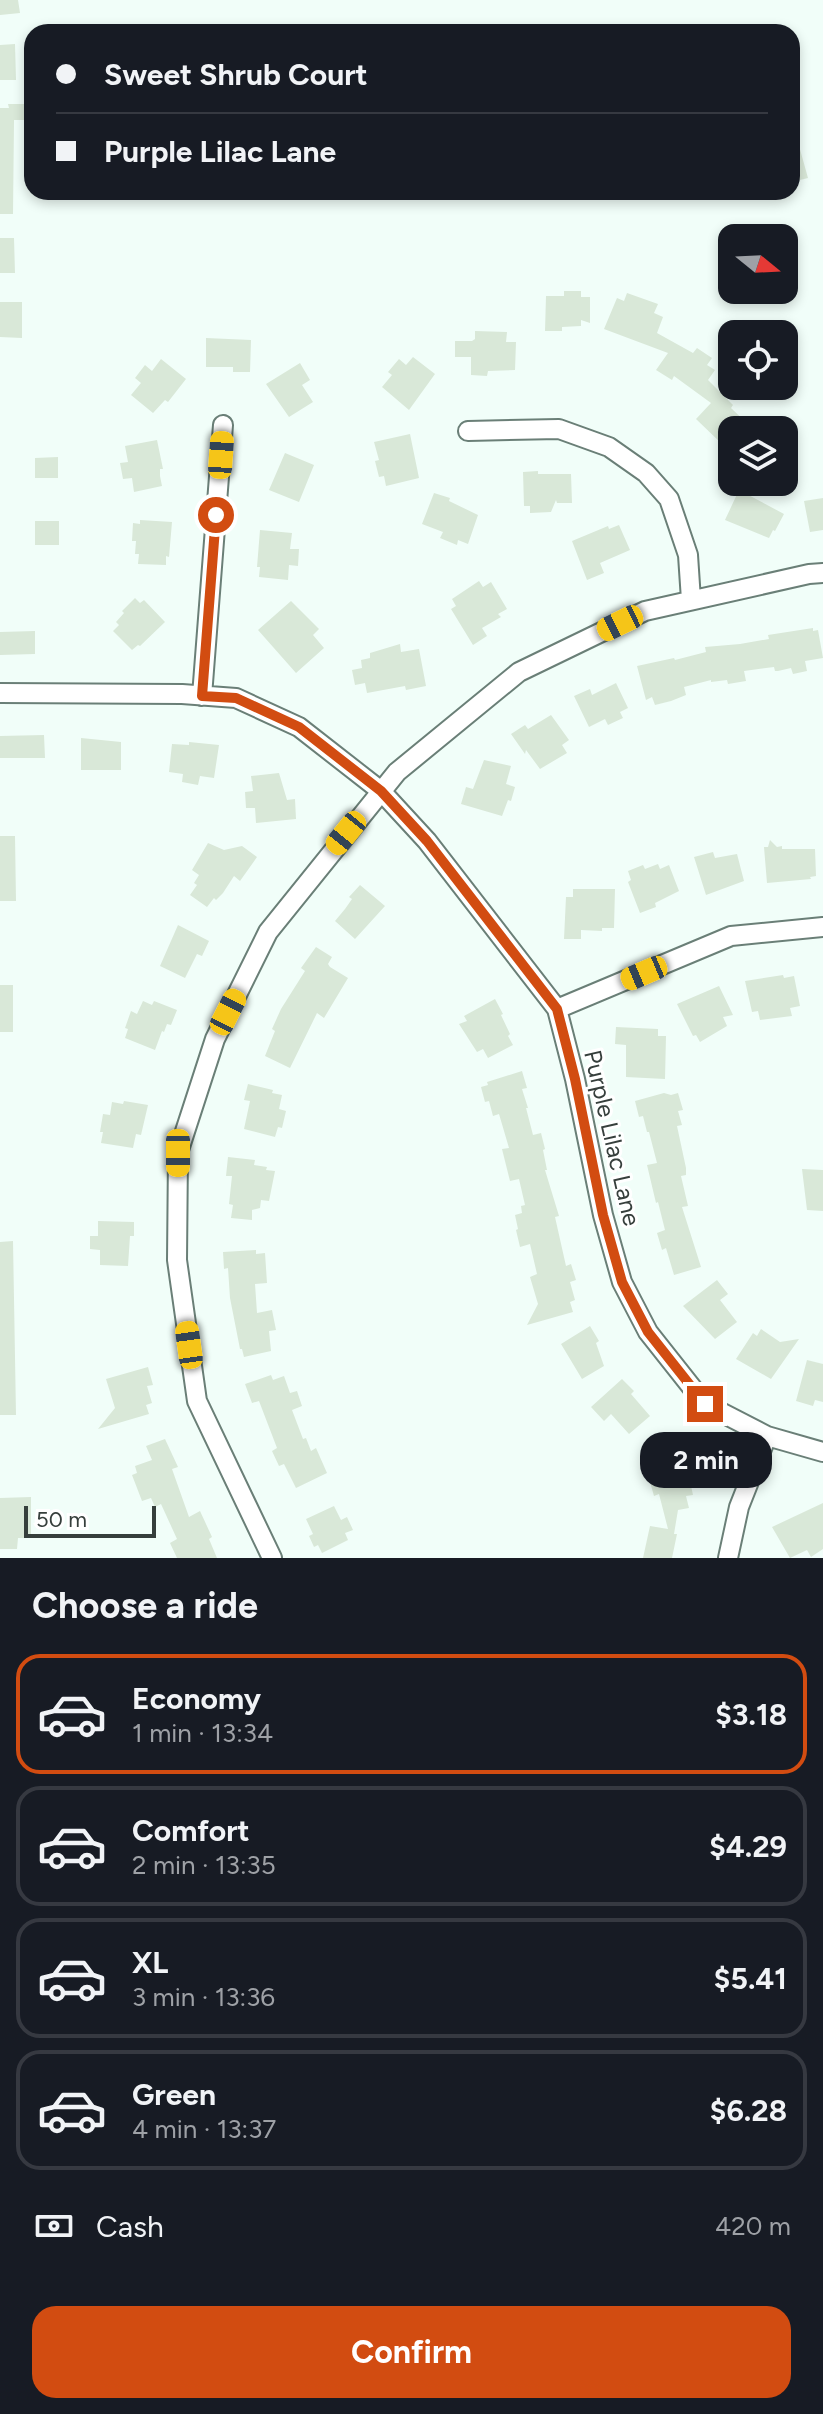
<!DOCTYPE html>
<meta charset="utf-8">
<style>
:root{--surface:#171b24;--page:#242831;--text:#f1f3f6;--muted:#9ea1a6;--line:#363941;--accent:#d24c11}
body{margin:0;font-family:Figtree,sans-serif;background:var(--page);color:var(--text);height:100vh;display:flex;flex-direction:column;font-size:30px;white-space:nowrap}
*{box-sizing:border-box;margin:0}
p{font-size:26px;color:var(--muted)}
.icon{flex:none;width:44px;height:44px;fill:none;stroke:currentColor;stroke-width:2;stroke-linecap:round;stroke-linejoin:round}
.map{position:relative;height:1558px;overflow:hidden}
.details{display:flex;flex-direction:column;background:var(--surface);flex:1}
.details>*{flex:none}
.hud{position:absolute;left:24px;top:24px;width:776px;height:176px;border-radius:24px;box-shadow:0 4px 12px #0003;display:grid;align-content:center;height:176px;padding:0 32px;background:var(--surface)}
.needle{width:52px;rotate:108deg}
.buttons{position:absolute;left:718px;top:224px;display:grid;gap:16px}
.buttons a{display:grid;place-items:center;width:80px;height:80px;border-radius:16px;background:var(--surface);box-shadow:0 4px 12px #0003;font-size:40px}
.scale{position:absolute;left:24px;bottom:20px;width:132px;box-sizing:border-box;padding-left:8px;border:4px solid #363f3c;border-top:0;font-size:22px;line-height:28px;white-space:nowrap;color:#363f3c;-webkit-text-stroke:6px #fff;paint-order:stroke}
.end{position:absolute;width:36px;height:36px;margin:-18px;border:10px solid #d24c11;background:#fff;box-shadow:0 0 0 4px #fff}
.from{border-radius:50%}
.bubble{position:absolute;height:56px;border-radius:24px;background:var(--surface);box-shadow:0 4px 12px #0003;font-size:26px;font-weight:700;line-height:56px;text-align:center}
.car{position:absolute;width:24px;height:48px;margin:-24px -12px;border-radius:10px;box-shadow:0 0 6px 2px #0007;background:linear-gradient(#f5c518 24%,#345 0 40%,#f5c518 0 76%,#345 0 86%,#f5c518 0)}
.hud b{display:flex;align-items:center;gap:28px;height:76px;font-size:30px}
.hud b+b{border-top:2px solid var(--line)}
.hud i{width:20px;height:20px;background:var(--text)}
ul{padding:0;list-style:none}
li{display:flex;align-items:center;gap:24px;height:120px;margin:0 16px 12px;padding:0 16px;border:4px solid var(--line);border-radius:24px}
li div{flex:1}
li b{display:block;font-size:30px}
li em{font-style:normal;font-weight:700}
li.on{border-color:var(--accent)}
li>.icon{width:72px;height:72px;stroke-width:1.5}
h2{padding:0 32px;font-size:36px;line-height:96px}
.pay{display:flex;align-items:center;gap:20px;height:88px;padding:0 32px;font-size:30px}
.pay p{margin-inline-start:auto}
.primary-button{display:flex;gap:16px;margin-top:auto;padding:16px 32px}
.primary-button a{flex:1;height:92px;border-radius:24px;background:var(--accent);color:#fff;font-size:32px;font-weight:700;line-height:92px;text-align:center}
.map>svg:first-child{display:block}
.building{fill:#d9e8d8}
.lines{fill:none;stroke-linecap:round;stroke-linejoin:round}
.minor-casing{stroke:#6a7f77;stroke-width:22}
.minor{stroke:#fff;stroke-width:18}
.route{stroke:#d24c11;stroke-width:10}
.labels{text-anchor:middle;stroke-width:6;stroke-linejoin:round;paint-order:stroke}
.street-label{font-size:24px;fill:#363f3c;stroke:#fff}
</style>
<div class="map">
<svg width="823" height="1558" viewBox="0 0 823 1558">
<rect width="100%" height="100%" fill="#f1fef9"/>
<path class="building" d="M 0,0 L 18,0 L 20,13 L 0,15 Z
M 15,44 L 16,80 L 0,80 L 0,45 Z
M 8,104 L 25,104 L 25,120 L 14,120 L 13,214 L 0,214 L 0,108 L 9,108 Z
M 792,135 L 796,135 L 808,178 L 792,182 Z
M 0,238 L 14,238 L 15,273 L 0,273 Z
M 564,291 L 581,291 L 581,297 L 590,297 L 590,323 L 581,320 L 581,326 L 562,327 L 562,331 L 545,331 L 546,296 L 564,296 Z
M 627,293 L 658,304 L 654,313 L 663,317 L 657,333 L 693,353 L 697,348 L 712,358 L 707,365 L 715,370 L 708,380 L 733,405 L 731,408 L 754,430 L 732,430 L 732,450 L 725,443 L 723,445 L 696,419 L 711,403 L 674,376 L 672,380 L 656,370 L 668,353 L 604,329 L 617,298 L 624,301 Z
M 0,302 L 22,302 L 22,338 L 0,337 Z
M 475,331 L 507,332 L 506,342 L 516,342 L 515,370 L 488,371 L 487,376 L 471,375 L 471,357 L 455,357 L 455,341 L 472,341 L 475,339 Z
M 206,338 L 251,340 L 250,372 L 233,372 L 233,367 L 206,367 Z
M 413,357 L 435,374 L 409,410 L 382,387 L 392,375 L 388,372 L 399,359 L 406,365 Z
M 161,359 L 186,379 L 168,402 L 165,400 L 153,413 L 131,395 L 141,383 L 135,378 L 145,365 L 152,371 Z
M 300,363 L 310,380 L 302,385 L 313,402 L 289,417 L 266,384 Z
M 410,434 L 419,478 L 386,486 L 384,476 L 379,477 L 375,461 L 379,460 L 374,442 Z
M 157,440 L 163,469 L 160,469 L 160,476 L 162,486 L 134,492 L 132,478 L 123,479 L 120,463 L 128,462 L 125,446 Z
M 285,453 L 314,465 L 299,502 L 269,490 Z
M 58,457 L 58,478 L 35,478 L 35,458 Z
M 538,471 L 538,474 L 571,474 L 572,503 L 557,503 L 556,500 L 551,512 L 530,513 L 530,506 L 524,506 L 523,472 Z
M 739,490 L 784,514 L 775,531 L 773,530 L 769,538 L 725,520 Z
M 434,493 L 450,498 L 449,501 L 478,515 L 468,544 L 458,540 L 457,545 L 440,538 L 443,532 L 422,524 Z
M 823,498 L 823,530 L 810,532 L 804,501 Z
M 140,520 L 172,522 L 169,557 L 166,556 L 166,565 L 138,564 L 139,554 L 135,554 L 136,541 L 132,541 L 133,523 L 140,524 Z
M 35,521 L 59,521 L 59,545 L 35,545 Z
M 619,525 L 630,550 L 600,563 L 604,573 L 587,580 L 572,541 L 608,526 L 609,529 Z
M 260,530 L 292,533 L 290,549 L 299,549 L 298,566 L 289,565 L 288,580 L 259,577 L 260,567 L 257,567 Z
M 479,581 L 483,587 L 491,582 L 507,609 L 498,614 L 501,617 L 482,628 L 487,636 L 473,645 L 451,609 L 456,606 L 452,599 Z
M 135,598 L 140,603 L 144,600 L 165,622 L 140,646 L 138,645 L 132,650 L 113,631 L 119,625 L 116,622 L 124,613 L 122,611 Z
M 291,601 L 319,629 L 313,635 L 324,648 L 296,673 L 258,630 Z
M 813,628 L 813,631 L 818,630 L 823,658 L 805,661 L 807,671 L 793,674 L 791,668 L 778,671 L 775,671 L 774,667 L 744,671 L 746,681 L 728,684 L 727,680 L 711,682 L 711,680 L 684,687 L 686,695 L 671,701 L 655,705 L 652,697 L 646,700 L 637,666 L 674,658 L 675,660 L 706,652 L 705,647 L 740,644 L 769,639 L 768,635 Z
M 35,631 L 35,654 L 0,655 L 0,632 Z
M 400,644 L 401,652 L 419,649 L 426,686 L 406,690 L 405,686 L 367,693 L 365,683 L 355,685 L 352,670 L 362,668 L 361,660 L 370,658 L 370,653 Z
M 616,683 L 628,708 L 620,712 L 623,718 L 608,725 L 605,719 L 589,727 L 574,696 L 590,689 L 592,695 Z
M 551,715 L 569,740 L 562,745 L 567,753 L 540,769 L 526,750 L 525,754 L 511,734 L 525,725 L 528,729 Z
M 44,735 L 45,758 L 0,758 L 0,736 Z
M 81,738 L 121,742 L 121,770 L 81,770 Z
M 189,742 L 219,745 L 214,778 L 200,776 L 198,785 L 182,782 L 183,774 L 169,772 L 172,744 L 189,745 Z
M 484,760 L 511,766 L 506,784 L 515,787 L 511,801 L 508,800 L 502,816 L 461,804 L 466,787 L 473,789 Z
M 279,773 L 287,800 L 295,799 L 296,819 L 256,823 L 255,808 L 246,808 L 245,792 L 253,791 L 251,776 Z
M 0,836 L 15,836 L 16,901 L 0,901 Z
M 770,840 L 777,847 L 782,846 L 782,849 L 815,849 L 816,876 L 810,877 L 811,879 L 767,883 L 764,847 L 768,847 Z
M 208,843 L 224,850 L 242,846 L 257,857 L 240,881 L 234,876 L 223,893 L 216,900 L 214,898 L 207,907 L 190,895 L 197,885 L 194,883 L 199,875 L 192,870 Z
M 713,852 L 715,858 L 737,854 L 744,881 L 706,895 L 694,857 Z
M 658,864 L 660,869 L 669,865 L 679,891 L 655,903 L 656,907 L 640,913 L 628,882 L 631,880 L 628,871 L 643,865 L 645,869 Z
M 360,885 L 385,906 L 355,939 L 335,921 L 345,909 L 352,899 L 349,897 Z
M 573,889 L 615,889 L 614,928 L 602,928 L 602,931 L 581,930 L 581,939 L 564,939 L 566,897 L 573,897 Z
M 178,925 L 209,941 L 202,956 L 197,954 L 185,978 L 160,966 Z
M 316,947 L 332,957 L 328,964 L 330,967 L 348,978 L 324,1018 L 317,1013 L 290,1068 L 265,1056 L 275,1031 L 272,1029 L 281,1009 L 305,971 L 301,968 Z
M 783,975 L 784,978 L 794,976 L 800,1006 L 790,1008 L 792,1016 L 760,1020 L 758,1011 L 752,1012 L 745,981 Z
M 0,985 L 13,985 L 13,1032 L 0,1032 Z
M 719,986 L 733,1015 L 723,1017 L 727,1026 L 700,1042 L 696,1035 L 693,1036 L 677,1004 Z
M 495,999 L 503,1014 L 501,1015 L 510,1034 L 508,1036 L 513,1045 L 488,1058 L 483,1049 L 477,1052 L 459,1024 L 467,1021 L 464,1016 Z
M 143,1001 L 152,1005 L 154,1001 L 177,1010 L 171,1025 L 167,1024 L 164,1032 L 162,1031 L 155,1050 L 125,1038 L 128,1029 L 125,1028 L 131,1011 L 137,1014 Z
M 616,1027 L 658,1029 L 658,1036 L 666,1036 L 665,1079 L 626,1077 L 626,1045 L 615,1044 Z
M 522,1071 L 527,1088 L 522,1089 L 528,1108 L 526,1108 L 533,1135 L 541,1133 L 545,1149 L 543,1150 L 547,1170 L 545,1170 L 559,1216 L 555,1217 L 566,1266 L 571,1264 L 576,1280 L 570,1282 L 575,1300 L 570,1302 L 573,1312 L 527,1325 L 538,1304 L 530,1277 L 537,1274 L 530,1244 L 520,1247 L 516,1230 L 518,1229 L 515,1215 L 522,1213 L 521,1206 L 525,1205 L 519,1179 L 510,1181 L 502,1149 L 509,1148 L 499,1114 L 493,1116 L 489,1101 L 485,1102 L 481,1087 L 488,1085 L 487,1082 Z
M 248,1084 L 273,1090 L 272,1093 L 282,1095 L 279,1109 L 286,1111 L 282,1128 L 278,1127 L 275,1137 L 244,1129 L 250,1101 L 244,1100 Z
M 664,1093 L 671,1095 L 678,1093 L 683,1110 L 678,1111 L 682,1125 L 677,1126 L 686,1168 L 686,1175 L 681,1176 L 688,1206 L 682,1207 L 701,1267 L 674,1275 L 666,1248 L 662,1250 L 657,1233 L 665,1230 L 658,1202 L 656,1203 L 647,1165 L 657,1163 L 649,1132 L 647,1132 L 643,1116 L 639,1117 L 635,1101 Z
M 124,1101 L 148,1105 L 141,1135 L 136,1134 L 133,1148 L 101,1143 L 103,1132 L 100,1132 L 103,1114 L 110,1115 L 112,1102 L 123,1104 Z
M 228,1157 L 255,1160 L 254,1165 L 267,1167 L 266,1170 L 275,1171 L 269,1201 L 261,1200 L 260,1208 L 252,1210 L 252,1220 L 231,1218 L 233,1205 L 229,1204 L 232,1176 L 226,1176 Z
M 802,1169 L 823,1170 L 823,1211 L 807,1210 Z
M 98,1221 L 134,1222 L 134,1236 L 130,1236 L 128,1266 L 100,1265 L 100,1250 L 90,1249 L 90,1236 L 98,1236 Z
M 13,1241 L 16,1415 L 0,1415 L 0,1242 Z
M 256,1250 L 256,1254 L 265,1253 L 267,1283 L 255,1284 L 257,1313 L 272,1310 L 276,1330 L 269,1331 L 271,1351 L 244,1357 L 242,1349 L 240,1349 L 230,1298 L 228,1268 L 224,1269 L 223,1252 Z
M 717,1280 L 728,1294 L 720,1300 L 737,1322 L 715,1339 L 683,1306 Z
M 590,1326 L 599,1341 L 596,1343 L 604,1366 L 582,1379 L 561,1344 Z
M 761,1329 L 780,1342 L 799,1339 L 771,1379 L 736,1359 L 753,1333 L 757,1336 Z
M 807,1360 L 823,1364 L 823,1402 L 815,1400 L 813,1406 L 796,1401 Z
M 148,1367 L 153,1385 L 147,1386 L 152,1403 L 146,1405 L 149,1414 L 98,1429 L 115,1408 L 106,1379 Z
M 271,1375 L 273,1380 L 284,1376 L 290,1393 L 297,1391 L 302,1406 L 292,1410 L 303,1439 L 306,1438 L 311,1451 L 316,1448 L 327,1473 L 296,1488 L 284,1464 L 279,1466 L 272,1451 L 277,1448 L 259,1401 L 252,1403 L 245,1384 Z
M 622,1379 L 634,1391 L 631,1394 L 650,1416 L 629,1434 L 611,1414 L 604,1421 L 591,1407 Z
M 684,1438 L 689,1457 L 685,1458 L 693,1495 L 686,1496 L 689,1508 L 678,1510 L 674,1534 L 677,1534 L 672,1558 L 643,1558 L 650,1526 L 668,1529 L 659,1494 L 654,1496 L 650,1482 L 648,1482 L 644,1466 L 652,1464 L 648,1447 Z
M 165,1439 L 178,1467 L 172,1469 L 189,1517 L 200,1511 L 212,1537 L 209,1539 L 217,1558 L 177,1558 L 170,1543 L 177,1539 L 161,1504 L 155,1507 L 151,1498 L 142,1501 L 132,1475 L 137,1473 L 135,1466 L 152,1460 L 146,1446 Z
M 31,1497 L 31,1538 L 18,1538 L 17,1549 L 0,1549 L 0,1498 Z
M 823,1503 L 823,1549 L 811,1557 L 807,1550 L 790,1558 L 772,1527 Z
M 334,1506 L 341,1520 L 347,1517 L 353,1530 L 345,1533 L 348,1540 L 322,1553 L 318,1545 L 314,1547 L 309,1536 L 313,1534 L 306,1519 Z"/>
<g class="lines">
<defs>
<path id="minor" d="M 468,431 L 559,429 L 609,447 L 646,473 L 669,499 L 688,555 L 691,600
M 0,693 L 182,694 L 236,698 L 299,727 L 381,791 L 427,841 L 557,1009 L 575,1079 L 603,1215 L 622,1282 L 648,1332 L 705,1404 L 767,1436 L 823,1452
M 202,696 L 223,425
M 557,1009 L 731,936 L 823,927
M 272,1558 L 197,1401 L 177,1260 L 178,1153 L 215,1039 L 268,932 L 397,772 L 519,672 L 645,611 L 809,574 L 823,573
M 728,1558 L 739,1507 L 767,1436"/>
</defs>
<use href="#minor" class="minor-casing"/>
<use href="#minor" class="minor"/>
</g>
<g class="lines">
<path class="route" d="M 216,515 L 202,696 L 236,698 L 299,727 L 381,791 L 427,841 L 557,1009 L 575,1079 L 603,1215 L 622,1282 L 648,1332 L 705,1404"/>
</g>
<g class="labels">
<g class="street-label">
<text transform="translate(612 1138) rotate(77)" y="8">Purple Lilac Lane</text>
</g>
</g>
</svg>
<div class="buttons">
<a><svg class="needle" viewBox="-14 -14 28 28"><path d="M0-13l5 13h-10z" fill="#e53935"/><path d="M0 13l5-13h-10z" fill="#9ea1a6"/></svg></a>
<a><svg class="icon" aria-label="locate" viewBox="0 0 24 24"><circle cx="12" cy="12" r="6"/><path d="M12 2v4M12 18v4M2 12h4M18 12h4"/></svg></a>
<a><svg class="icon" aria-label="layers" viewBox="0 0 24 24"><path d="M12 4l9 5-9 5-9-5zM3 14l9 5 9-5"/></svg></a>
</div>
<div class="scale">50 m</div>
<i class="end from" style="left:216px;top:515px"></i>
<i class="end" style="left:705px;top:1404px"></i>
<div class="bubble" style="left:640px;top:1432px;width:132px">2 min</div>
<i class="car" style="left:221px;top:455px;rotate:4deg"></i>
<i class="car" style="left:620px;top:623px;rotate:244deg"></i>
<i class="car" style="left:346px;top:833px;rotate:219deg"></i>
<i class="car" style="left:644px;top:973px;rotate:247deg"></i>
<i class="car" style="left:228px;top:1012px;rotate:27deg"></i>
<i class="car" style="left:178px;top:1153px;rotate:180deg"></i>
<i class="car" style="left:189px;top:1345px;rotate:352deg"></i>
<div class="hud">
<b><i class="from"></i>Sweet Shrub Court</b>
<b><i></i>Purple Lilac Lane</b>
</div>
</div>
<section class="details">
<h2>Choose a ride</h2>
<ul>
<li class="on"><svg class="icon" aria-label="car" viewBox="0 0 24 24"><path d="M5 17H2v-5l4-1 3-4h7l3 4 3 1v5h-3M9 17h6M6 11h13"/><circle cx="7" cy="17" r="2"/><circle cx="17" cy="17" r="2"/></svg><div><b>Economy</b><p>1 min · 13:34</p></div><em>$3.18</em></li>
<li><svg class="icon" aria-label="car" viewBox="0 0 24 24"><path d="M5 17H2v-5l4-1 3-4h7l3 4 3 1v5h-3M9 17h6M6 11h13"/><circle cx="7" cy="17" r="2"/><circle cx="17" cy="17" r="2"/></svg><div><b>Comfort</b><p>2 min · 13:35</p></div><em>$4.29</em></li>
<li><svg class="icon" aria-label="car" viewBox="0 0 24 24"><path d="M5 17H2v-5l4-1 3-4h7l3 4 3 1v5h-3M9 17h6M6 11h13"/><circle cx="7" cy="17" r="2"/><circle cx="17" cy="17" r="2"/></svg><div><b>XL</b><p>3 min · 13:36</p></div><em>$5.41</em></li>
<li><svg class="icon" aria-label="car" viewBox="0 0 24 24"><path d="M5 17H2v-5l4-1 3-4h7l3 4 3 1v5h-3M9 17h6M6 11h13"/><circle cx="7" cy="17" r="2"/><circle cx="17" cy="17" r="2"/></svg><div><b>Green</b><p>4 min · 13:37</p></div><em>$6.28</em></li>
</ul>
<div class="pay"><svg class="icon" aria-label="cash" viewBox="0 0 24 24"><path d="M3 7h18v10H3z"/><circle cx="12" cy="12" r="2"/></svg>Cash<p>420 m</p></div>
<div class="primary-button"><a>Confirm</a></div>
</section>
